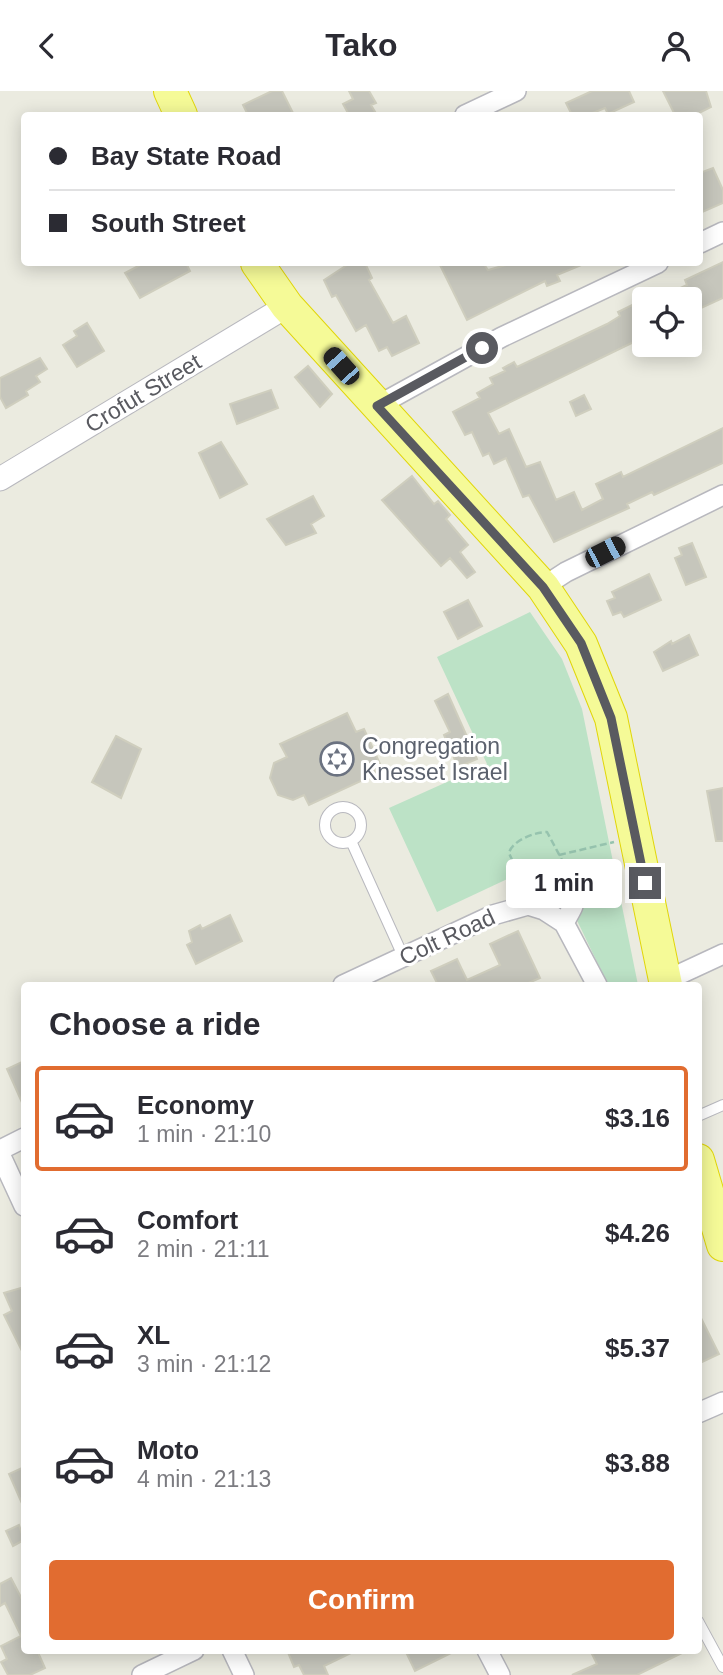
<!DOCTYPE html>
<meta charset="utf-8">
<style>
:root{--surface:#fff;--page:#f7f7f7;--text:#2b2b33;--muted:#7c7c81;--line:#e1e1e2;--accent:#e16c30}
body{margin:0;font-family:Arial,sans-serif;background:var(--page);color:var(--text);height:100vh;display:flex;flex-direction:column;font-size:26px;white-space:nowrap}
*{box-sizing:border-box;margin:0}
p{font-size:23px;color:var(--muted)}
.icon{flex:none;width:38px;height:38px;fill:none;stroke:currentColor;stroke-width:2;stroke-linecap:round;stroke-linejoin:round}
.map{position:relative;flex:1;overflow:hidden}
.sheet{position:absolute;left:21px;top:891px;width:681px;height:672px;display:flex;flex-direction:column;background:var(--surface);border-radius:7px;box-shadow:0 4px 18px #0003}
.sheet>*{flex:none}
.banner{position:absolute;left:21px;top:21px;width:682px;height:154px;border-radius:7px;box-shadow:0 4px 18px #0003;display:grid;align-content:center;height:154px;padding:0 28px;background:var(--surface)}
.buttons{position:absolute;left:632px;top:196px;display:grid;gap:14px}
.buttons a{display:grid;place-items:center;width:70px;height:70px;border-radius:7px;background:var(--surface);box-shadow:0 4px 18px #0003;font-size:35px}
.end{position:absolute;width:32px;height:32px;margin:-16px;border:9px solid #595a60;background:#fff;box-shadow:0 0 0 4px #fff}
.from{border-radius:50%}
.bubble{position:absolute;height:49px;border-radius:7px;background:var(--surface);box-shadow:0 4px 18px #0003;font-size:23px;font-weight:700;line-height:49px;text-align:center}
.car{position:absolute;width:21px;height:42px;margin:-21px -10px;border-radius:9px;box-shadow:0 0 5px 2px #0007;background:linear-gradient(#222 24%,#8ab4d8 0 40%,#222 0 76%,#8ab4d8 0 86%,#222 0)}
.banner b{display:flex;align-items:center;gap:24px;height:66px;font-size:26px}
.banner b+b{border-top:2px solid var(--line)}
.banner i{width:18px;height:18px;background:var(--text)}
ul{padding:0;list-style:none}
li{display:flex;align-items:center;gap:21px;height:105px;margin:0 14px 10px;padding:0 14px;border:4px solid transparent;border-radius:7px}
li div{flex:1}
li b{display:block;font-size:26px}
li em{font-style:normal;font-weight:700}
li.active{border-color:var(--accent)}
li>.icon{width:63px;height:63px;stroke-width:1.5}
h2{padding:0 28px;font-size:32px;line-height:84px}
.button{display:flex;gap:14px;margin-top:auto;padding:14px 28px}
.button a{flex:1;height:80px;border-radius:7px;background:var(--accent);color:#fff;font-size:28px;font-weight:700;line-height:80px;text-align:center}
header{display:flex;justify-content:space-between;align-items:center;height:91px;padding:0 28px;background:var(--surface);font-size:32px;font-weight:700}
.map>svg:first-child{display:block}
.green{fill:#bce2c6}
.building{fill:#c6c6bc;stroke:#cfcebe;stroke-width:2}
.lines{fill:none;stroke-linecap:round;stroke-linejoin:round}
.service-casing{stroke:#b8b8be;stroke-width:12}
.minor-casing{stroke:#b8b8be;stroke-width:22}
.tertiary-casing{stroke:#b8b8be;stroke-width:25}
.trunk-casing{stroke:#e1d609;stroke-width:34}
.path{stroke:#96c3ae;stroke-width:2.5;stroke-dasharray:7 3.5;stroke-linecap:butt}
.service{stroke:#fff;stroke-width:10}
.minor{stroke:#fff;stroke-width:19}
.tertiary{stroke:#fff;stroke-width:23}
.trunk{stroke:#f5fa97;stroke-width:32}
.route{stroke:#595a60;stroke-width:9}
.labels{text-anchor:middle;stroke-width:6;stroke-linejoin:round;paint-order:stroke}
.street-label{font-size:23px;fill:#595a60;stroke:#fff}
.worship-label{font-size:23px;fill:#5b616d;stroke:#fff;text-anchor:start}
</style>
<header><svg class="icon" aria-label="back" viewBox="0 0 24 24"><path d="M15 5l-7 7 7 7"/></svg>Tako<svg class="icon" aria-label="person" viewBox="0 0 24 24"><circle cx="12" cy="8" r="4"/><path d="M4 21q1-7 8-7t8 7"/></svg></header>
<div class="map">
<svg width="723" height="1584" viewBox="0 0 723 1584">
<rect width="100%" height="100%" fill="#ebebe0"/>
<path class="green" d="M 530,521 L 562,568 L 582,618 L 638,894 L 608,894 L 548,769 L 437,821 L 389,717 L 487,673 L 437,566 Z"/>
<path class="building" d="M 272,0 L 282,0 L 294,24 L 248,24 L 243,14 Z
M 349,0 L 369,0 L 376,12 L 371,14 L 377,24 L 349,24 L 343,13 L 353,8 Z
M 592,0 L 629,0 L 634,11 L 608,23 L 605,17 L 588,24 L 572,24 L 566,12 Z
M 663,0 L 706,0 L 711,16 L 695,24 L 675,24 Z
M 713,77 L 723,99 L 723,112 L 700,122 L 700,82 Z
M 723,171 L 723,207 L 699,218 L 694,208 L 656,208 L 687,194 L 685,189 Z
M 144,172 L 186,172 L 190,180 L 140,207 L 125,182 Z
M 350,172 L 365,172 L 372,187 L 369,189 L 393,232 L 406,225 L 419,252 L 392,265 L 387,256 L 379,260 L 366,234 L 356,240 L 336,204 L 332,206 L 324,189 Z
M 439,172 L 483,172 L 488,179 L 513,172 L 586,172 L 557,184 L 560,190 L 547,195 L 545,190 L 467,229 Z
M 632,214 L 634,218 L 637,217 L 644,232 L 644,246 L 488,322 L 499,343 L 509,338 L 526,376 L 540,371 L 556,409 L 574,401 L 582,419 L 603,408 L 596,393 L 621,381 L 623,386 L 723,337 L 723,372 L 654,404 L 652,401 L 627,413 L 629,417 L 554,451 L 529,404 L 523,406 L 506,367 L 494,373 L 489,362 L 483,365 L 472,341 L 465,344 L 453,321 L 480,307 L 477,302 L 493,293 L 490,287 L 505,280 L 503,277 L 514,271 L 517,276 L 607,233 L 620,225 L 618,221 Z
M 87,232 L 104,260 L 77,276 L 63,254 L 77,245 L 74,240 Z
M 40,267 L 47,278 L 36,285 L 40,291 L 26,300 L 28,304 L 6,317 L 0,306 L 0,287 Z
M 308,275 L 332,303 L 320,316 L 295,286 Z
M 271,299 L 278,317 L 237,333 L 230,313 Z
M 584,304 L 591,318 L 576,325 L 570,311 Z
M 221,351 L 247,393 L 220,407 L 199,362 Z
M 412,385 L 434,413 L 438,410 L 450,424 L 446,428 L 468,454 L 460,461 L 475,481 L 467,487 L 450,467 L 441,475 L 382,409 Z
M 313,405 L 324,425 L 311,433 L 316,442 L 286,454 L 267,428 Z
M 692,452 L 706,486 L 686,494 L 675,467 L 682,464 L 679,457 Z
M 649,483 L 661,509 L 624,526 L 621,521 L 613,524 L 607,510 L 615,507 L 612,501 Z
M 468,509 L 482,535 L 458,548 L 444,521 Z
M 689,544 L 698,564 L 663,580 L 654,561 L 671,550 L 672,553 Z
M 448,603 L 477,668 L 458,676 L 444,644 L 450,641 L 435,610 Z
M 347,622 L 356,641 L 364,638 L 381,675 L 374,678 L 376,683 L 309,714 L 304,704 L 293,709 L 278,704 L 270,687 L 274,672 L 287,666 L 280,653 Z
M 116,645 L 141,658 L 121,707 L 92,691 Z
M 723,697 L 723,750 L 716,750 L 707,700 Z
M 230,824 L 242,850 L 196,873 L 187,854 L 192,851 L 189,840 L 200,834 L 202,838 Z
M 518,840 L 540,887 L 524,894 L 438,894 L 431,880 L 457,868 L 467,889 L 500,874 L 490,853 Z
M 24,970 L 24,1016 L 7,978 Z
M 24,1196 L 24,1264 L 4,1224 L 12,1220 L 4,1202 Z
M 698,1221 L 719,1263 L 698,1273 Z
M 24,1376 L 24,1417 L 9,1383 Z
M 19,1434 L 24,1449 L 13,1455 L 6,1440 Z
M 11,1487 L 24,1512 L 24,1559 L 37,1559 L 45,1577 L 30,1584 L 8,1584 L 1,1571 L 7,1568 L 1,1555 L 21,1545 L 5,1512 L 0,1515 L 0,1493 Z
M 287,1559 L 357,1559 L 324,1575 L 328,1584 L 304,1584 L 299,1574 L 294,1576 Z
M 405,1559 L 457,1559 L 415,1580 Z
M 590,1559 L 688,1559 L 637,1584 L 572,1584 L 597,1573 Z"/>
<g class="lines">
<defs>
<path id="service" d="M325 734a18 18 0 1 1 36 0a18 18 0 1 1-36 0Z
M 351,750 L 403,865
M 698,1025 L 723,1014
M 698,1530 L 723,1576"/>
<path id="minor" d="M 465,24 L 516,0
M 700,152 L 723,141
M 377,315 L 502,246 L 658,172
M 543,496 L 566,481 L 723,404
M 528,814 C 531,806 535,794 542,789 C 556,778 576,789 575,806 C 575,815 568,824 564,832
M 665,890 L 723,863
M 343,894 L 493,824 L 528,814 L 544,819 L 564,832 L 597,894
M 0,1059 L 24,1047
M 0,1063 L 24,1115
M 698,1322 L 723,1311
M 232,1559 L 244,1584
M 487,1559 L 500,1584
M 142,1584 L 194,1559"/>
<path id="tertiary" d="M 0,388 L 287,215"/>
<path id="trunk" d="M 170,0 L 181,24
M 257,172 L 287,215 L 543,496 L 581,553 L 611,627 L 666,894
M 698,1069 L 723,1154"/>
</defs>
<use href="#service" class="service-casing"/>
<use href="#minor" class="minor-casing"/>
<use href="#tertiary" class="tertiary-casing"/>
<use href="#trunk" class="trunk-casing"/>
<path class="path" d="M 559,764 L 614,751
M 521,789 L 509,762 C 512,750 534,741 547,741 L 562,769"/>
<use href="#service" class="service"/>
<use href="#minor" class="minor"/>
<use href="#tertiary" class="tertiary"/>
<use href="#trunk" class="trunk"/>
</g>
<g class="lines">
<path class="route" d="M 482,257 L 377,315 L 543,496 L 581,552 L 611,627 L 645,792"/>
</g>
<defs>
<symbol id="synagogue-ring" viewBox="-11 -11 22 22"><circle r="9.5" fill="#fff" stroke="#6b7280" stroke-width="1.5"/><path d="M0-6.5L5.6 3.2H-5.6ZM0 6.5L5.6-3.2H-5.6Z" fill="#6b7280"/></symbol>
</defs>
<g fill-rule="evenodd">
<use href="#synagogue-ring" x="318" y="649" width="38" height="38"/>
</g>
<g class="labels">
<g class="street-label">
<text transform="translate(143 302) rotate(-31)" y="8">Crofut Street</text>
<text transform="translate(447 846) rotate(-25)" y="8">Colt Road</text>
</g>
<g class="worship-label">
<text x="362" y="663">Congregation<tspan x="362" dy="26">Knesset Israel</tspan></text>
</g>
</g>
</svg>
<div class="buttons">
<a><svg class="icon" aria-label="locate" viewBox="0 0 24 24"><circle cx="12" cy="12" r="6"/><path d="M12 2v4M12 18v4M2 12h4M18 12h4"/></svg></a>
</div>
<i class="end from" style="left:482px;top:257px"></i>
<i class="end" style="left:645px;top:792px"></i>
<div class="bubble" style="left:506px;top:768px;width:116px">1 min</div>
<i class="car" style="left:341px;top:275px;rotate:318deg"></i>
<i class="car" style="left:605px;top:461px;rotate:63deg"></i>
<div class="banner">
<b><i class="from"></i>Bay State Road</b>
<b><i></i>South Street</b>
</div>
<section class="sheet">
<h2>Choose a ride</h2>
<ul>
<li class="active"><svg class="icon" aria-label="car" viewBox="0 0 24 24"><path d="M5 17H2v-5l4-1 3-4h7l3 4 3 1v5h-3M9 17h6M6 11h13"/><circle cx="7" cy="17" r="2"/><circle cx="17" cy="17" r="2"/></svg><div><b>Economy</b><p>1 min · 21:10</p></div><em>$3.16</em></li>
<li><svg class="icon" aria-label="car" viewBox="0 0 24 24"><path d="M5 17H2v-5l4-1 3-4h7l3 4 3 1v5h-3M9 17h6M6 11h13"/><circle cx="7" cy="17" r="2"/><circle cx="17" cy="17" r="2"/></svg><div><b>Comfort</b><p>2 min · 21:11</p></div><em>$4.26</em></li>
<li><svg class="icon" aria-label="car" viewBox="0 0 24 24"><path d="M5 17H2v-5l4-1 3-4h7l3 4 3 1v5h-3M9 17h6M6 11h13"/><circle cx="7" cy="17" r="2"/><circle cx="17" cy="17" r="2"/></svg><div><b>XL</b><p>3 min · 21:12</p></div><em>$5.37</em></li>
<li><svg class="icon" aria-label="car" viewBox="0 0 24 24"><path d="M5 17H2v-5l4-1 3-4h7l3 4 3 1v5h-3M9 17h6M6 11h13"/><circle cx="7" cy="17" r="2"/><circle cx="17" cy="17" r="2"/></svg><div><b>Moto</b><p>4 min · 21:13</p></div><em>$3.88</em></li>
</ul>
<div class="button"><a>Confirm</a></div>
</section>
</div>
